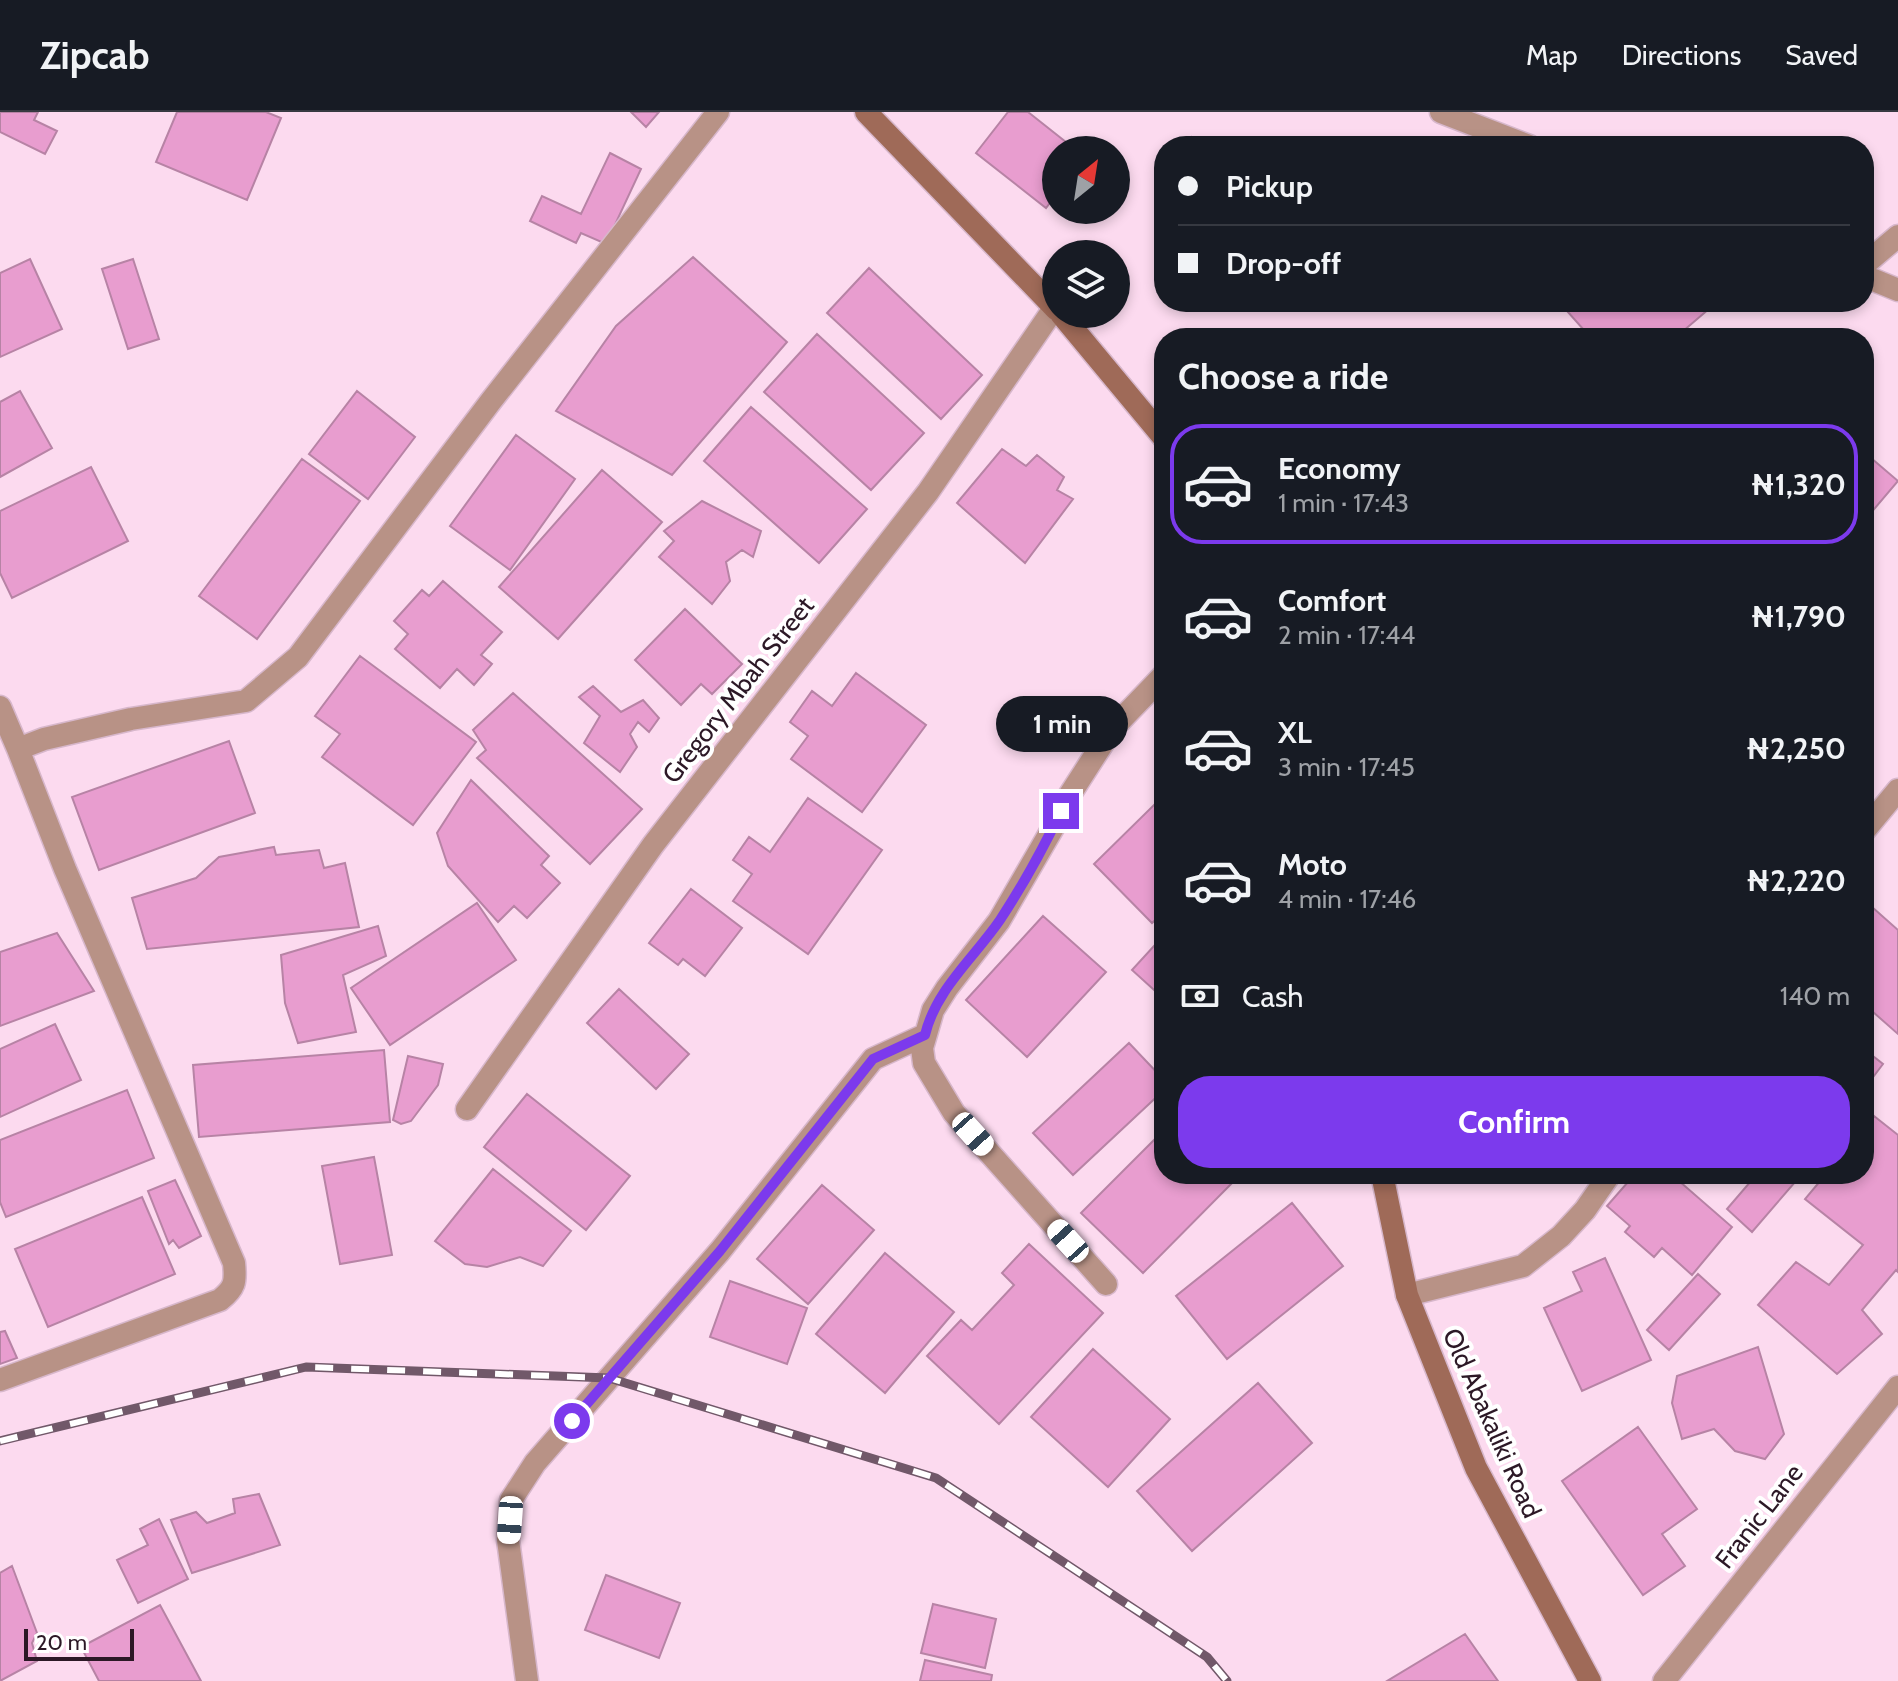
<!DOCTYPE html>
<meta charset="utf-8">
<style>
:root{--surface:#171b24;--page:#242831;--text:#f1f3f6;--muted:#9ea1a6;--line:#363941;--accent:#7c3aed}
body{margin:0;font-family:Cabin,sans-serif;background:var(--page);color:var(--text);height:100vh;display:flex;flex-direction:column;font-size:30px;white-space:nowrap}
*{box-sizing:border-box;margin:0}
p{font-size:26px;color:var(--muted)}
.icon{flex:none;width:44px;height:44px;fill:none;stroke:currentColor;stroke-width:2;stroke-linecap:round;stroke-linejoin:round}
.map{position:relative;flex:1;overflow:hidden}
.details{position:absolute;left:1154px;top:216px;width:720px;height:856px;display:flex;flex-direction:column;background:var(--surface);border-radius:32px;box-shadow:0 4px 12px #0003}
.details>*{flex:none}
.top-card{position:absolute;left:1154px;top:24px;width:720px;height:176px;border-radius:32px;box-shadow:0 4px 12px #0003;display:grid;align-content:center;height:176px;padding:0 24px;background:var(--surface)}
.needle{width:52px;rotate:30deg}
.fabs{position:absolute;left:1042px;top:24px;display:grid;gap:16px}
.fabs a{display:grid;place-items:center;width:88px;height:88px;border-radius:50%;background:var(--surface);box-shadow:0 4px 12px #0003;font-size:40px}
.scale{position:absolute;left:24px;bottom:20px;width:110px;box-sizing:border-box;padding-left:8px;border:4px solid #2c1826;border-top:0;font-size:22px;line-height:28px;white-space:nowrap;color:#2c1826;-webkit-text-stroke:6px #fff;paint-order:stroke}
.end{position:absolute;width:36px;height:36px;margin:-18px;border:10px solid #7c3aed;background:#fff;box-shadow:0 0 0 4px #fff}
.from{border-radius:50%}
.bubble{position:absolute;height:56px;border-radius:28px;background:var(--surface);box-shadow:0 4px 12px #0003;font-size:26px;font-weight:800;line-height:56px;text-align:center}
.car{position:absolute;width:24px;height:48px;margin:-24px -12px;border-radius:10px;box-shadow:0 0 6px 2px #0007;background:linear-gradient(#fff 24%,#345 0 40%,#fff 0 76%,#345 0 86%,#fff 0)}
.top-card b{display:flex;align-items:center;gap:28px;height:76px;font-size:30px}
.top-card b+b{border-top:2px solid var(--line)}
.top-card i{width:20px;height:20px;background:var(--text)}
ul{padding:0;list-style:none}
li{display:flex;align-items:center;gap:24px;height:120px;margin:0 16px 12px;padding:0 8px;border:4px solid transparent;border-radius:32px}
li div{flex:1}
li b{display:block;font-size:30px}
li em{font-style:normal;font-weight:800}
li.active{border-color:var(--accent)}
li>.icon{width:72px;height:72px;stroke-width:1.5}
h2{padding:0 24px;font-size:36px;line-height:96px}
.pay{display:flex;align-items:center;gap:20px;height:88px;padding:0 24px;font-size:30px}
.pay p{margin-inline-start:auto}
.primary-button{display:flex;gap:16px;margin-top:auto;padding:16px 24px}
.primary-button a{flex:1;height:92px;border-radius:32px;background:var(--accent);color:#fff;font-size:32px;font-weight:800;line-height:92px;text-align:center}
header{display:flex;align-items:center;gap:48px;box-sizing:border-box;height:112px;padding:0 40px;background:var(--surface);border-bottom:2px solid var(--line)}
header strong{font-size:38px}
nav{display:flex;gap:44px;margin-inline-start:auto;font-size:28px}
.map>svg:first-child{display:block}
.building{fill:#e89dcf;stroke:#b783a5;stroke-width:2}
.lines{fill:none;stroke-linecap:round;stroke-linejoin:round}
.minor-casing{stroke:#d7b7cb;stroke-width:25}
.secondary-casing{stroke:#d7b7cb;stroke-width:25}
.minor{stroke:#b89286;stroke-width:22}
.secondary{stroke:#9f6a58;stroke-width:22}
.rail-casing{stroke:#715869;stroke-width:9}
.rail{stroke:#fff;stroke-width:6;stroke-dasharray:18;stroke-linecap:butt}
.route{stroke:#7c3aed;stroke-width:10}
.labels{text-anchor:middle;stroke-width:8;stroke-linejoin:round;paint-order:stroke}
.street-label{font-size:26px;fill:#2c1826;stroke:#fff}
</style>
<header>
<strong>Zipcab</strong>
<nav><a>Map</a><a>Directions</a><a>Saved</a></nav>
</header>
<div class="map">
<svg width="1898" height="1569" viewBox="0 0 1898 1569">
<rect width="100%" height="100%" fill="#fcdaef"/>
<path class="building" d="M 0,0 L 38,0 L 34,8 L 57,19 L 45,42 L 0,20 Z
M 177,0 L 266,0 L 281,6 L 247,88 L 156,50 Z
M 631,0 L 659,0 L 646,15 Z
M 1008,0 L 1028,0 L 1076,38 L 1056,38 L 1056,83 L 1046,96 L 976,41 Z
M 1192,25 L 1220,34 L 1190,34 Z
M 610,41 L 641,57 L 606,132 L 581,121 L 576,131 L 530,109 L 542,84 L 581,102 Z
M 693,145 L 787,230 L 672,363 L 556,299 L 616,214 Z
M 30,147 L 62,217 L 0,245 L 0,161 Z
M 133,147 L 159,227 L 128,237 L 102,157 Z
M 869,156 L 982,263 L 941,307 L 827,201 Z
M 1559,190 L 1629,190 L 1633,195 L 1638,190 L 1717,190 L 1675,226 L 1591,226 Z
M 817,222 L 924,321 L 871,378 L 764,280 Z
M 20,279 L 52,336 L 0,365 L 0,290 Z
M 357,279 L 415,325 L 368,387 L 309,342 Z
M 751,295 L 867,397 L 819,451 L 704,349 Z
M 516,323 L 575,367 L 510,458 L 450,414 Z
M 1002,337 L 1026,354 L 1037,343 L 1064,365 L 1057,378 L 1073,387 L 1025,451 L 957,391 Z
M 1864,340 L 1898,369 L 1864,409 Z
M 302,347 L 360,389 L 257,527 L 199,484 Z
M 91,355 L 128,429 L 12,486 L 0,461 L 0,399 Z
M 602,358 L 662,410 L 558,527 L 499,475 Z
M 702,389 L 761,419 L 753,445 L 742,438 L 726,450 L 730,469 L 712,492 L 659,445 L 674,429 L 664,419 Z
M 443,469 L 502,520 L 481,543 L 492,552 L 474,573 L 457,557 L 440,576 L 395,537 L 408,522 L 394,509 L 422,478 L 429,484 Z
M 685,497 L 742,552 L 712,582 L 701,572 L 681,593 L 635,548 Z
M 360,544 L 476,630 L 413,713 L 322,645 L 340,622 L 315,604 Z
M 856,561 L 926,613 L 862,700 L 791,647 L 808,624 L 790,610 L 812,579 L 832,594 Z
M 593,574 L 621,600 L 643,588 L 659,606 L 649,620 L 638,610 L 630,622 L 637,635 L 620,660 L 584,631 L 600,604 L 579,585 Z
M 513,581 L 642,697 L 590,752 L 477,646 L 486,638 L 473,618 Z
M 229,629 L 255,701 L 99,758 L 72,685 Z
M 471,668 L 549,744 L 541,753 L 560,771 L 527,806 L 514,794 L 498,810 L 448,754 L 437,721 Z
M 808,686 L 882,738 L 808,842 L 733,789 L 752,762 L 733,748 L 749,725 L 770,740 Z
M 1158,689 L 1164,694 L 1164,800 L 1152,811 L 1094,752 Z
M 274,735 L 276,743 L 319,738 L 324,756 L 345,751 L 359,815 L 147,837 L 132,786 L 196,766 L 219,745 Z
M 691,777 L 742,816 L 705,864 L 683,847 L 678,853 L 649,831 Z
M 477,791 L 516,848 L 390,933 L 351,876 Z
M 1872,795 L 1898,818 L 1898,922 L 1864,892 L 1864,804 Z
M 1043,804 L 1106,860 L 1027,945 L 966,888 Z
M 378,814 L 386,844 L 343,863 L 356,920 L 298,931 L 285,891 L 281,843 Z
M 57,821 L 94,879 L 0,914 L 0,840 Z
M 1164,823 L 1164,887 L 1132,858 Z
M 619,877 L 689,942 L 656,977 L 587,911 Z
M 55,912 L 81,968 L 0,1005 L 0,937 Z
M 1129,931 L 1164,968 L 1164,978 L 1073,1063 L 1033,1021 Z
M 1864,937 L 1883,952 L 1864,977 Z
M 384,938 L 390,1010 L 199,1025 L 193,953 Z
M 408,944 L 443,952 L 438,973 L 411,1009 L 401,1012 L 393,1008 Z
M 127,978 L 154,1046 L 6,1105 L 0,1090 L 0,1028 Z
M 527,982 L 630,1064 L 586,1118 L 484,1035 Z
M 1874,1004 L 1898,1023 L 1898,1160 L 1896,1158 L 1862,1198 L 1882,1222 L 1837,1262 L 1758,1193 L 1796,1150 L 1829,1173 L 1863,1133 L 1805,1087 L 1826,1062 L 1864,1062 L 1864,1017 Z
M 1164,1018 L 1164,1062 L 1241,1062 L 1143,1161 L 1081,1101 Z
M 374,1045 L 392,1143 L 340,1152 L 322,1054 Z
M 493,1057 L 571,1119 L 543,1154 L 520,1145 L 487,1155 L 465,1152 L 435,1129 Z
M 1635,1062 L 1671,1062 L 1732,1115 L 1692,1163 L 1662,1136 L 1654,1145 L 1625,1120 L 1630,1114 L 1607,1094 Z
M 1757,1062 L 1802,1062 L 1752,1120 L 1727,1097 Z
M 175,1068 L 201,1124 L 179,1136 L 173,1128 L 169,1132 L 148,1079 Z
M 822,1073 L 874,1118 L 808,1192 L 757,1147 Z
M 142,1085 L 175,1162 L 48,1215 L 15,1137 Z
M 1292,1091 L 1343,1154 L 1227,1247 L 1176,1184 Z
M 1029,1132 L 1103,1201 L 999,1312 L 927,1244 L 961,1208 L 972,1218 L 1014,1173 L 1002,1161 Z
M 885,1141 L 954,1200 L 885,1281 L 816,1222 Z
M 1605,1146 L 1651,1248 L 1582,1279 L 1544,1196 L 1582,1179 L 1573,1160 Z
M 1698,1162 L 1720,1182 L 1669,1238 L 1647,1218 Z
M 730,1169 L 807,1196 L 787,1252 L 710,1225 Z
M 5,1219 L 17,1246 L 0,1252 L 0,1220 Z
M 1758,1235 L 1784,1322 L 1765,1347 L 1735,1339 L 1714,1317 L 1682,1327 L 1672,1291 L 1677,1264 Z
M 1093,1237 L 1170,1307 L 1108,1375 L 1031,1305 Z
M 1258,1271 L 1312,1331 L 1192,1439 L 1137,1379 Z
M 1638,1315 L 1697,1397 L 1662,1422 L 1685,1454 L 1643,1483 L 1562,1369 Z
M 259,1382 L 280,1433 L 192,1461 L 171,1408 L 196,1400 L 207,1411 L 235,1401 L 233,1387 Z
M 159,1407 L 188,1467 L 138,1491 L 117,1448 L 148,1433 L 140,1417 Z
M 12,1454 L 37,1521 L 32,1531 L 37,1549 L 0,1569 L 0,1461 Z
M 606,1463 L 680,1491 L 659,1546 L 585,1518 Z
M 933,1492 L 996,1507 L 985,1556 L 921,1541 Z
M 160,1493 L 201,1569 L 99,1569 L 81,1535 Z
M 1465,1522 L 1498,1569 L 1387,1569 Z
M 925,1548 L 992,1563 L 991,1569 L 920,1569 Z"/>
<g class="lines">
<defs>
<path id="minor" d="M 1441,0 L 1529,34
M 1864,153 L 1898,124
M 1864,164 L 1898,178
M 0,595 L 18,637
M 1864,719 L 1898,678
M 467,997 L 653,733 L 928,380 L 1055,195
M 1106,1172 L 954,1001 L 924,951 L 922,936 L 933,898 L 947,876 L 999,809 L 1054,714 L 1069,684 L 1112,617 L 1164,563
M 1407,1183 L 1523,1154 L 1561,1124 L 1585,1098 L 1610,1062
M 0,1268 L 220,1188 C 235,1176 236,1170 234,1151 L 65,757 L 18,637 L 44,627 L 131,607 L 246,589 L 298,545 L 491,289 L 718,0
M 527,1569 L 508,1428 L 511,1388 L 535,1351 L 720,1139 L 873,947 L 925,923
M 1664,1569 L 1898,1275"/>
<path id="secondary" d="M 866,0 L 1056,197
M 1061,202 L 1164,326
M 1382,1062 L 1407,1183 L 1476,1356 L 1590,1569"/>
</defs>
<use href="#minor" class="minor-casing"/>
<use href="#secondary" class="secondary-casing"/>
<use href="#minor" class="minor"/>
<use href="#secondary" class="secondary"/>
<defs>
<path id="rail" d="M 0,1329 L 306,1255 L 609,1266 L 936,1366 L 1207,1545 L 1227,1569"/>
</defs>
<use href="#rail" class="rail-casing"/>
<use href="#rail" class="rail"/>
</g>
<g class="lines">
<path class="route" d="M 572,1309 L 720,1139 L 873,947 L 925,923 C 936,877 974,846 1000,808 C 1021,776 1044,735 1061,699"/>
</g>
<g class="labels">
<g class="street-label">
<text transform="translate(738 578) rotate(-52)" y="9">Gregory Mbah Street</text>
<text transform="translate(1492 1311) rotate(66)" y="9">Old Abakaliki Road</text>
<text transform="translate(1759 1404) rotate(-52)" y="9">Franic Lane</text>
</g>
</g>
</svg>
<div class="fabs">
<a><svg class="needle" viewBox="-14 -14 28 28"><path d="M0-13l5 13h-10z" fill="#e53935"/><path d="M0 13l5-13h-10z" fill="#9ea1a6"/></svg></a>
<a><svg class="icon" aria-label="layers" viewBox="0 0 24 24"><path d="M12 4l9 5-9 5-9-5zM3 14l9 5 9-5"/></svg></a>
</div>
<div class="scale">20 m</div>
<i class="end from" style="left:572px;top:1309px"></i>
<i class="end" style="left:1061px;top:699px"></i>
<div class="bubble" style="left:996px;top:584px;width:132px">1 min</div>
<i class="car" style="left:973px;top:1022px;rotate:138deg"></i>
<i class="car" style="left:1068px;top:1129px;rotate:318deg"></i>
<i class="car" style="left:510px;top:1408px;rotate:184deg"></i>
<div class="top-card">
<b><i class="from"></i>Pickup</b>
<b><i></i>Drop-off</b>
</div>
<section class="details">
<h2>Choose a ride</h2>
<ul>
<li class="active"><svg class="icon" aria-label="car" viewBox="0 0 24 24"><path d="M5 17H2v-5l4-1 3-4h7l3 4 3 1v5h-3M9 17h6M6 11h13"/><circle cx="7" cy="17" r="2"/><circle cx="17" cy="17" r="2"/></svg><div><b>Economy</b><p>1 min · 17:43</p></div><em>₦1,320</em></li>
<li><svg class="icon" aria-label="car" viewBox="0 0 24 24"><path d="M5 17H2v-5l4-1 3-4h7l3 4 3 1v5h-3M9 17h6M6 11h13"/><circle cx="7" cy="17" r="2"/><circle cx="17" cy="17" r="2"/></svg><div><b>Comfort</b><p>2 min · 17:44</p></div><em>₦1,790</em></li>
<li><svg class="icon" aria-label="car" viewBox="0 0 24 24"><path d="M5 17H2v-5l4-1 3-4h7l3 4 3 1v5h-3M9 17h6M6 11h13"/><circle cx="7" cy="17" r="2"/><circle cx="17" cy="17" r="2"/></svg><div><b>XL</b><p>3 min · 17:45</p></div><em>₦2,250</em></li>
<li><svg class="icon" aria-label="car" viewBox="0 0 24 24"><path d="M5 17H2v-5l4-1 3-4h7l3 4 3 1v5h-3M9 17h6M6 11h13"/><circle cx="7" cy="17" r="2"/><circle cx="17" cy="17" r="2"/></svg><div><b>Moto</b><p>4 min · 17:46</p></div><em>₦2,220</em></li>
</ul>
<div class="pay"><svg class="icon" aria-label="cash" viewBox="0 0 24 24"><path d="M3 7h18v10H3z"/><circle cx="12" cy="12" r="2"/></svg>Cash<p>140 m</p></div>
<div class="primary-button"><a>Confirm</a></div>
</section>
</div>
